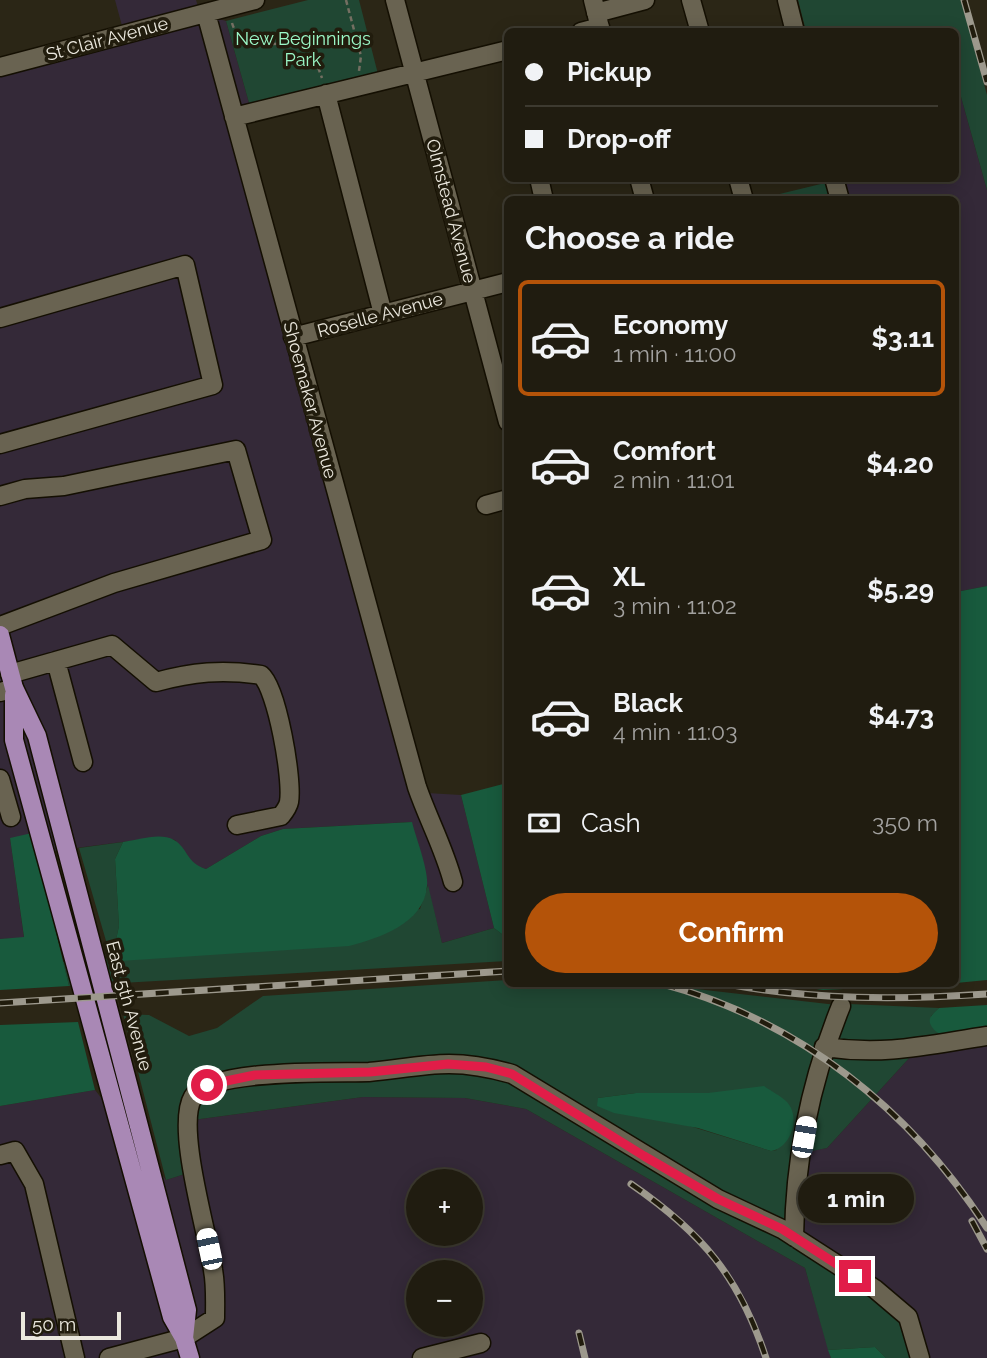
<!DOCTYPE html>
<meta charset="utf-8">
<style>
:root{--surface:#201c10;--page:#282519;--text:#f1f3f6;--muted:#a2a19f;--line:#3d3a30;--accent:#b45309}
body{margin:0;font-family:Raleway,sans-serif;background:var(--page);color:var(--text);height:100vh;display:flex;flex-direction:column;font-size:26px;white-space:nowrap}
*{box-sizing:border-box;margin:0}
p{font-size:23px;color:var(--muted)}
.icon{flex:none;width:38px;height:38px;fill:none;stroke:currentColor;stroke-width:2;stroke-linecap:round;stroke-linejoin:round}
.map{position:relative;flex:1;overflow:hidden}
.side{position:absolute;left:504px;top:196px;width:455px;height:791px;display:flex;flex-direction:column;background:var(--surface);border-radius:10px;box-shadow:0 4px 18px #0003,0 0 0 2px var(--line)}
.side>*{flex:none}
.banner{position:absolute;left:504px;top:28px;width:455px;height:154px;border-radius:10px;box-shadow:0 4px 18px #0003,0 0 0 2px var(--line);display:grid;align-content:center;height:154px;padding:0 21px;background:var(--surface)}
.fabs{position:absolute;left:406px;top:1169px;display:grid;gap:14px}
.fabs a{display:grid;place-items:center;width:77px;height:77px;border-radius:50%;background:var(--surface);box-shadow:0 4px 18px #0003,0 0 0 2px var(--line);font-size:35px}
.scale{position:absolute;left:21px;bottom:18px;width:100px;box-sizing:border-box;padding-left:7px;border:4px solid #ebe8de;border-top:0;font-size:19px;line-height:24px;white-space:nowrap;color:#ebe8de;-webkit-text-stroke:5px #211c0d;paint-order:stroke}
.end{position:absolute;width:32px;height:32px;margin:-16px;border:9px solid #e11d48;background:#fff;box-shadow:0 0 0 4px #fff}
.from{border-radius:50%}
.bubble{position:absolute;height:49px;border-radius:24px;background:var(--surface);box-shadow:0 4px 18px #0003,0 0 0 2px var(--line);font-size:23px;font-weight:700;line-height:49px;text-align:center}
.car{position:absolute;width:21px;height:42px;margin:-21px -10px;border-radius:9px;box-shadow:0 0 5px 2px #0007;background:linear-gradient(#fff 24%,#345 0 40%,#fff 0 76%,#345 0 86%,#fff 0)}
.banner b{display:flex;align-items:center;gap:24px;height:66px;font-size:26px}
.banner b+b{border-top:2px solid var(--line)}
.banner i{width:18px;height:18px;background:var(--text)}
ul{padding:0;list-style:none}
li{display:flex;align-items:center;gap:21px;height:116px;margin:0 14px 10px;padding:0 7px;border:4px solid transparent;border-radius:10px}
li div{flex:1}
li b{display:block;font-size:26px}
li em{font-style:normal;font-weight:700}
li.on{border-color:var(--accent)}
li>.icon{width:63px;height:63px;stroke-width:1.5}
h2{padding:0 21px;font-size:32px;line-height:84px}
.pay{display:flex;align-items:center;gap:18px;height:77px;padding:0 21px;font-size:26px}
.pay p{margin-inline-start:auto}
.cta{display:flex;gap:14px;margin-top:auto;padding:14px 21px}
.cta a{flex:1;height:80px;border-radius:42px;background:var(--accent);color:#fff;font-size:28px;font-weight:700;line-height:80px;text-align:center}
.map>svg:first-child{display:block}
.industrial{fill:#342938;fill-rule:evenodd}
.green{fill:#204733;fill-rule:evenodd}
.forest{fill:#185a3d}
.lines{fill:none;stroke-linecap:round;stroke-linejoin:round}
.minor-casing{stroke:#140f02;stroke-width:21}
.major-casing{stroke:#140f02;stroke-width:21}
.path{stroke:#746f62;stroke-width:2.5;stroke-dasharray:5 3.5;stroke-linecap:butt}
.minor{stroke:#696351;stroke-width:18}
.major{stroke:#a988b5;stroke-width:18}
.rail-casing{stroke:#9d998d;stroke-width:7}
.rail{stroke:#211c0d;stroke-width:4.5;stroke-dasharray:13;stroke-linecap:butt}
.route{stroke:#e11d48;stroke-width:9}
.labels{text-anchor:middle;stroke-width:7;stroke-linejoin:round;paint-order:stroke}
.street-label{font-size:18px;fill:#ebe8de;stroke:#211c0d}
.park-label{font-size:18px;fill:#9cf9c8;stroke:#211c0d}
</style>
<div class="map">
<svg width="987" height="1358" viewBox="0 0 987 1358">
<rect width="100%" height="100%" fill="#2b2616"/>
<path class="industrial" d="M 115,0 L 196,0 L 200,13 L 226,21 L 251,110 L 240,123 L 427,793 L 461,795 L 494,928 L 442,943 L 411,822 L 283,829 L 261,836 L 206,869 L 193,865 L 175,840 L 161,837 L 37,853 L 10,838 L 24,938 L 0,939 L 0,64 L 124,33 Z
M 956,79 L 987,190 L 987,586 L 956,592 L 956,200 L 833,199 L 837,178 L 956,178 Z
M 987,1031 L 987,1358 L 915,1358 L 802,1249 L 796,1153 L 827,1148 L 911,1056 Z
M 95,1090 L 166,1180 L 185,1174 L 177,1127 L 193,1120 L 363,1097 L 465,1098 L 526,1109 L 805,1268 L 831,1358 L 0,1358 L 0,1106 ZM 418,1181 L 471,1181 L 471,1234 L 418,1234 ZM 418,1272 L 471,1272 L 471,1325 L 418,1325 Z"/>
<path class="green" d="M 308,0 L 359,0 L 379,78 L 251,110 L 226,21 Z
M 798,0 L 961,0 L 987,95 L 987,190 L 956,79 L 956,32 L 942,31 L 940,26 L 918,32 L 806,31 Z
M 829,182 L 833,200 L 755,200 Z
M 123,842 L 115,859 L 119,926 L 112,958 L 420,909 L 428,885 L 442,943 L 494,928 L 507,938 L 507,961 L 69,986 L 63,962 L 111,958 L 79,848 Z
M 507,980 L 508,984 L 653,984 L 837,1005 L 792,1223 L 903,1321 L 915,1358 L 886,1358 L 875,1347 L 828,1350 L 805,1268 L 526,1109 L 465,1098 L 363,1097 L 193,1120 L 205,1094 L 277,1070 C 185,1080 167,1070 185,1174 L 166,1180 L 123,1014 L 149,1015 L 189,1036 L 217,1028 L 263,996 ZM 636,1093 L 708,1093 L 777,1150 L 771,1151 L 598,1098 Z
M 849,1004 L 939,1008 L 931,1016 L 948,1037 L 897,1045 L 840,1042 L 837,1027 Z
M 827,1056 L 911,1056 L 827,1148 L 807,1152 Z"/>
<path class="forest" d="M 987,586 L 987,980 L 956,983 L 956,592 Z
M 507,783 L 508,783 L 507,938 L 494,928 L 461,795 Z
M 412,822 C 416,838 429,871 427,886 C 424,924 379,938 349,946 L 120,961 L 112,958 L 119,926 L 115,859 L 123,842 C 138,840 160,832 174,840 C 188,848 186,863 206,869 L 261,836 L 283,829 Z
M 32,833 L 69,986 L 0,990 L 0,939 L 24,937 L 10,838 Z
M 781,984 L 946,984 L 823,990 Z
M 987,1005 L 987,1031 C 971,1033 943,1044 932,1027 C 926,1018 933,1014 939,1008 Z
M 78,1022 L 95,1090 L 0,1106 L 0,1025 Z
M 764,1086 C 771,1091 781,1096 787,1102 C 801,1117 791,1148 771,1151 L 698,1128 L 614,1113 L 597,1106 L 598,1098 L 636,1093 L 708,1093 Z
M 875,1347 L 886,1358 L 831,1358 L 828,1350 Z"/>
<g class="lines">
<defs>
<path id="minor" d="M 395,0 L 508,422
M 593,0 L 601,32
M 691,0 L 700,32
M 787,0 L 795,32
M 206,13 L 417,787 C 428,819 444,848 453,882
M 596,13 L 645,0
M 581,32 L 600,27
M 0,67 L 255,0
M 326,94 L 383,314
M 234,117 L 508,50
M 539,178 L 544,200
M 639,178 L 645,200
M 738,178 L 744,200
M 834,178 L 840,200
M 0,318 L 185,265 L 213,385 L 0,444
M 293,337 L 508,282
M 0,496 L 25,489 L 64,486 L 236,450 L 262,540 L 114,583 L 0,626
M 486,505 L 508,499
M 56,661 L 83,762
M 10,674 L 112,645 L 156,682 C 192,672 223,669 261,675 C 277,688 293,780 289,802 C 288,807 285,811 281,816 L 237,825
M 0,692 L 14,688
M 0,779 L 11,817
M 824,1047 C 886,1056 927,1045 987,1036
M 0,1155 L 15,1151 L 34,1184 L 75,1358
M 794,1237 C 795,1156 811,1080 841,1006
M 109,1358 L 184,1338 L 215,1318 C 215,1303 216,1286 213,1270 C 208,1234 175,1127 193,1097 C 210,1068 335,1073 369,1072 C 395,1070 422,1064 449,1064 C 471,1064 491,1068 512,1074 L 718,1199 L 782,1229 L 875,1289 L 908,1317 L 920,1358
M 422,1358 L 481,1343"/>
<path id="major" d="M 0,635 L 14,688 L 37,736 L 187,1310 L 184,1338
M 14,695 L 14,740 L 172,1317 L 184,1338 L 190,1358"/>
</defs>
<use href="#minor" class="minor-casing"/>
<use href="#major" class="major-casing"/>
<path class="path" d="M 346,0 L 361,56 L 359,71
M 232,23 C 243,59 280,37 306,45 L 312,51 L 322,78"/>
<use href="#minor" class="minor"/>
<use href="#major" class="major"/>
<defs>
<path id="rail" d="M 964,0 L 987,82
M 663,984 C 800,1021 911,1110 987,1228
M 727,984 C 814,1000 899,1000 987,994
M 0,1003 L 508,971
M 631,1184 C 702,1233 739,1276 766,1358
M 972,1221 L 987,1249
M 579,1333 L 585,1358"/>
</defs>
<use href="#rail" class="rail-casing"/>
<use href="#rail" class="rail"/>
</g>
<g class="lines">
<path class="route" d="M 207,1085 L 255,1075 L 370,1072 L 448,1064 L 486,1067 L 512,1074 L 644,1156 L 718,1199 L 782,1229 L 855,1276"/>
</g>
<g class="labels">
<g class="street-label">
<text transform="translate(107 39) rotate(-15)" y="6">St Clair Avenue</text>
<text transform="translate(451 211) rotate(75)" y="6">Olmstead Avenue</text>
<text transform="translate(380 315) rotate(-15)" y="6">Roselle Avenue</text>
<text transform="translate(310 400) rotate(75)" y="6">Shoemaker Avenue</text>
<text transform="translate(129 1006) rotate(75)" y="6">East 5th Avenue</text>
</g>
<g class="park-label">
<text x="303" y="45">New Beginnings<tspan x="303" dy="21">Park</tspan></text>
</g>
</g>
</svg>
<div class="fabs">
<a>+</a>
<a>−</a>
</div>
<div class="scale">50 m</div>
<i class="end from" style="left:207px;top:1085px"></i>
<i class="end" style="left:855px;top:1276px"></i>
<div class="bubble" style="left:798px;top:1174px;width:116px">1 min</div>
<i class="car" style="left:804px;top:1137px;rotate:10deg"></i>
<i class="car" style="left:209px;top:1249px;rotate:348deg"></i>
<div class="banner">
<b><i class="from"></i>Pickup</b>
<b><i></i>Drop-off</b>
</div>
<section class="side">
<h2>Choose a ride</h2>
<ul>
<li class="on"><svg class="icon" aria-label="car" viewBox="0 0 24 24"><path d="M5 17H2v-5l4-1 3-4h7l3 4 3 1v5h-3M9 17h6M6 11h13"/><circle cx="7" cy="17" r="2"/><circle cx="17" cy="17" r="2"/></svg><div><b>Economy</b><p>1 min · 11:00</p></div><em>$3.11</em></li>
<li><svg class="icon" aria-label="car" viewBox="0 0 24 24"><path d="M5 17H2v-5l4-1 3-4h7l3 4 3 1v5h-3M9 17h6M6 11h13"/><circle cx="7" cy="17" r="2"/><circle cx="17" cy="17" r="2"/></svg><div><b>Comfort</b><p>2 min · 11:01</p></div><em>$4.20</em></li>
<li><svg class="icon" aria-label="car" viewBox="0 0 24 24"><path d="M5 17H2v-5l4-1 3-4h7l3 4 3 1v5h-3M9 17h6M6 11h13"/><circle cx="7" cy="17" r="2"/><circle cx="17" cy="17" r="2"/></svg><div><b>XL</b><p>3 min · 11:02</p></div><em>$5.29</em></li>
<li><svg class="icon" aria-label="car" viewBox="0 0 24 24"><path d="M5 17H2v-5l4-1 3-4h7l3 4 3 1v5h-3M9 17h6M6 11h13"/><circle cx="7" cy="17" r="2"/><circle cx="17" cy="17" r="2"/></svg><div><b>Black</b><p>4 min · 11:03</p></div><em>$4.73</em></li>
</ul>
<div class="pay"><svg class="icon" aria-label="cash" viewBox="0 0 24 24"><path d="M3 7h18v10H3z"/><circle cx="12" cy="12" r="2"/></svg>Cash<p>350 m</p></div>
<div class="cta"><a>Confirm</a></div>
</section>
</div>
